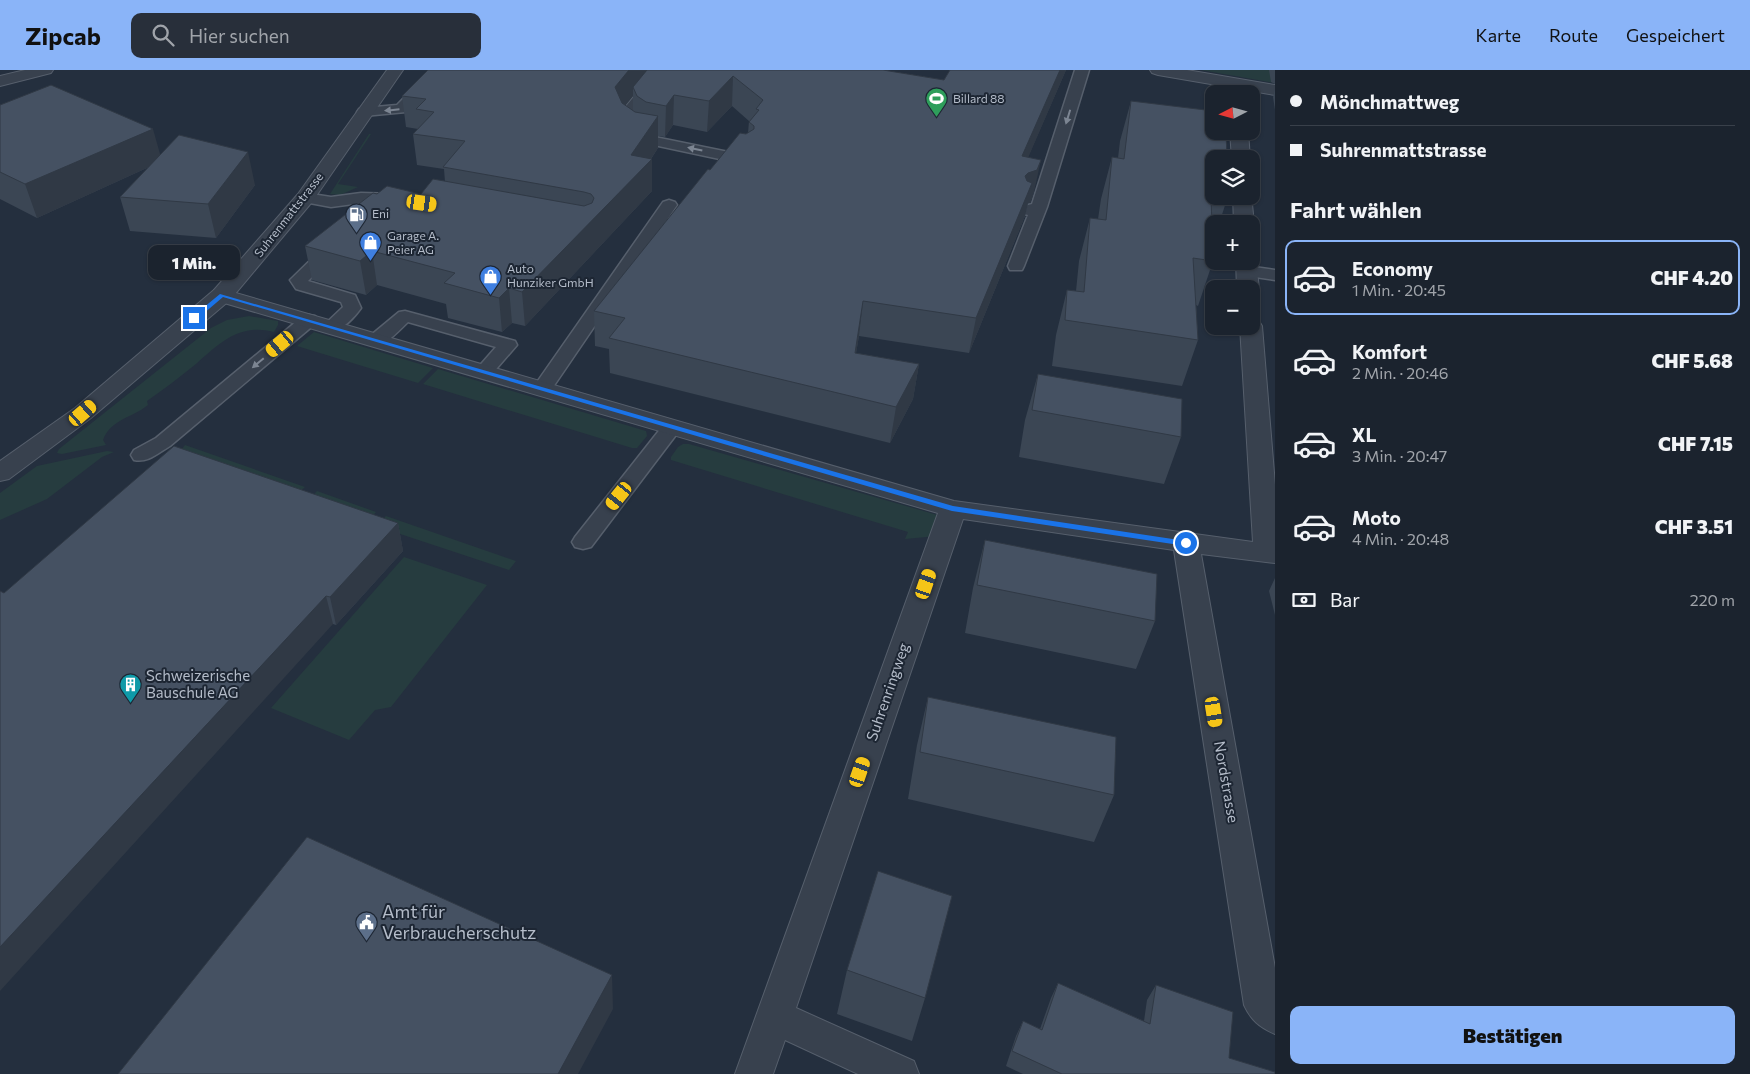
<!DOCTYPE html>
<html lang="de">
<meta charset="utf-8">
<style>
:root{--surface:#1b232e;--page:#282f3a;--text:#f1f3f6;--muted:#a0a4aa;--line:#39404a;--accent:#8ab4f8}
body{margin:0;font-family:Commissioner,sans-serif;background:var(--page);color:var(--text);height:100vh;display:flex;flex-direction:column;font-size:19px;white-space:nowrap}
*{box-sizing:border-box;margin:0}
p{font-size:16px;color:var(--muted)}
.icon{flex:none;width:28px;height:28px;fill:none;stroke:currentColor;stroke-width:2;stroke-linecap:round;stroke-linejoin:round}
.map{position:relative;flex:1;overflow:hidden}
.side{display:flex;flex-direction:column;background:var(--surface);width:475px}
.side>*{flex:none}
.banner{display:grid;align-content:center;height:110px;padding:0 15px;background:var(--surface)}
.needle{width:32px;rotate:264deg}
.fabs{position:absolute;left:1205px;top:15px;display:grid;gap:10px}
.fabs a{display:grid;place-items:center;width:55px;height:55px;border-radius:10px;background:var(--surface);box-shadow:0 1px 4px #0004,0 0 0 1px var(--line);font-size:25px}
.end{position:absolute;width:22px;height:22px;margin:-11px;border:6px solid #1a73e8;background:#fff;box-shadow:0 0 0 2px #fff}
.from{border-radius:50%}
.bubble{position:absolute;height:35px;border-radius:10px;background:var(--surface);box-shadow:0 1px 4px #0004,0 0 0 1px var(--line);font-size:16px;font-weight:800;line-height:35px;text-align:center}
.car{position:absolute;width:15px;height:30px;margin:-15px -8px;border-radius:6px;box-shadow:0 0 4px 1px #0007;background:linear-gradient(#f5c518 24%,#345 0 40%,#f5c518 0 76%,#345 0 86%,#f5c518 0)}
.banner b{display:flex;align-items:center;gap:18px;height:48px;font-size:19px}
.banner b+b{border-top:1px solid var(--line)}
.banner i{width:12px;height:12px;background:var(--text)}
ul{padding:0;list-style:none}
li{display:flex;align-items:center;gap:15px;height:75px;margin:0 10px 8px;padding:0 5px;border:2px solid transparent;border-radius:10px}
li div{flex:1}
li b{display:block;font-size:19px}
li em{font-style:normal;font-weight:800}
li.selected{border-color:var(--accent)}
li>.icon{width:45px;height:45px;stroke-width:1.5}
h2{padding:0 15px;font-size:22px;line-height:60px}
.pay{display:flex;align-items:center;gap:12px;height:55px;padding:0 15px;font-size:19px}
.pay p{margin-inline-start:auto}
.action{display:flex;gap:10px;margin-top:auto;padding:10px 15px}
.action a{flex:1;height:58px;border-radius:10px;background:var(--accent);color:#111;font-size:20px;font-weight:800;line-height:58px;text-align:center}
header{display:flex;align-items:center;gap:30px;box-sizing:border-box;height:70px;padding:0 25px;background:var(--accent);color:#111}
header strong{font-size:24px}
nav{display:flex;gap:28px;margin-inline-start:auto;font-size:18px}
.search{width:350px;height:45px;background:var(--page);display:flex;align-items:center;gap:12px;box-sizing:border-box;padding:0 18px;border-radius:10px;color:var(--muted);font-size:19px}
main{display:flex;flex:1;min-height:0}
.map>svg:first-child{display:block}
.green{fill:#263c3f}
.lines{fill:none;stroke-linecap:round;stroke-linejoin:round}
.service-casing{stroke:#565f6c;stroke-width:3}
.minor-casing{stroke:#565f6c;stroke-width:2}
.tertiary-casing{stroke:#565f6c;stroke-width:2}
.service{fill:#38414e;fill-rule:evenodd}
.minor{fill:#38414e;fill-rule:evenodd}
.tertiary{fill:#38414e;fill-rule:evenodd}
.wall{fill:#3b4654;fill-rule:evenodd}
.shaded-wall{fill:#303945}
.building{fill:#455162;stroke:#303945}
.oneway{fill:#7c8592}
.route{fill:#1a73e8}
.labels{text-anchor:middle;stroke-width:4;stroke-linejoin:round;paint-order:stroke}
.far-poi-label{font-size:12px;fill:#b4bcc9;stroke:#1d2633;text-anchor:start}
.far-street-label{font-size:12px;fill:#b4bcc9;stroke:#1d2633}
.poi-label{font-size:15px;fill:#b4bcc9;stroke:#1d2633;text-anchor:start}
.street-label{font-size:15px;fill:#b4bcc9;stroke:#1d2633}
.near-poi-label{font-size:18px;fill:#b4bcc9;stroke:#1d2633;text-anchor:start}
</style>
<header>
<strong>Zipcab</strong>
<div class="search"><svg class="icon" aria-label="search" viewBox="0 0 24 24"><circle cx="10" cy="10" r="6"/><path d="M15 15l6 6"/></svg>Hier suchen</div>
<nav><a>Karte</a><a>Route</a><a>Gespeichert</a></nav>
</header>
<main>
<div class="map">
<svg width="1275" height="1004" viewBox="0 0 1275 1004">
<rect width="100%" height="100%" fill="#242f3e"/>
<path class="green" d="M 1201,0 L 1275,0 L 1275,13 Z
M 369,64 L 371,64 L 338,114 L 358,117 L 340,125 L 330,124 Z
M 249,246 L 278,251 L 278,255 L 274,262 C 239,253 220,273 196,294 C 180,307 164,319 147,331 L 148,335 C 132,348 111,349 103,370 L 106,375 L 62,384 L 57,383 L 59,379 L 211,258 L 227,250 Z
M 314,262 L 433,298 L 418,313 L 297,276 Z
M 438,299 L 646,361 L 647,366 L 637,378 L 632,378 L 423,314 Z
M 683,374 L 689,374 L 941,446 L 937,466 L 905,469 L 908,462 L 671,390 L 671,387 L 678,377 Z
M 185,375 L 305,417 L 295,426 L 182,379 Z
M 107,381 L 114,382 L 102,387 L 47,429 L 0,450 L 0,423 L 37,396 Z
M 317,421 L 376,442 L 367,452 L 308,431 Z
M 386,446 L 516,491 L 509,500 L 376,456 Z
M 404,487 L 487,515 L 391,637 L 375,640 L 349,670 L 271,638 Z"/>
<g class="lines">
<defs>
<path id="service" d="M 431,0 L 446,0 L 406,42 L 364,46 L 359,45 L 357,42 L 359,39 L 364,38 L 397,35 Z
M 656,0 L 670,0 L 631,47 L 635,58 L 645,65 L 748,86 L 751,89 L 748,92 L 743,94 L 635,71 L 623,63 L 617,47 Z
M 1075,0 L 1089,0 L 1047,137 L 1024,196 L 1022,200 L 1010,200 L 1008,196 L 1028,145 L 1021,143 L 1019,140 L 1021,137 L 1032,134 Z
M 305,123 L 331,127 L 361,123 L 396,124 L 402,126 L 404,129 L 402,132 L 396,134 L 361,133 L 331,137 L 299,131 L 297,128 L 299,125 Z
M 669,130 L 675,132 L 677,135 L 549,323 L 542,325 L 535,323 L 532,319 L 535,315 L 663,132 Z
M 331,175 L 337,176 L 339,180 L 308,211 L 355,225 L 361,238 C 353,249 339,264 325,261 L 322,257 L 343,237 L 341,232 L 296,219 L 290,210 L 325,176 Z
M 1247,196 L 1275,200 L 1275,210 L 1241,205 L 1238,201 L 1241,197 Z
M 405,241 L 515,271 L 517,275 L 491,305 L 484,307 L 477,305 L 475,301 L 496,277 L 408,252 C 397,262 385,278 370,274 L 367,270 L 370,266 L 399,242 Z
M 309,245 L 315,246 L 318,250 L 315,254 L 170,376 C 158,383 148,393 134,390 L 131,385 L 134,380 L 156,368 L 303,246 Z
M 672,351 L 679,353 L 682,357 L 591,477 L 583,479 L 575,477 L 572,472 L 575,467 L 665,353 Z"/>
<path id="minor" d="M 25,0 L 53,0 L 51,3 L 0,16 L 0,6 Z
M 1150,0 L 1187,0 L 1275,15 L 1275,25 L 1158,5 L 1152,3 Z
M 1230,61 L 1248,61 L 1250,89 L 1232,89 Z
M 1251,124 L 1254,154 L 1251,158 L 1251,154 L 1234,154 L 1233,126 L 1251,126 Z
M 1251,186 L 1256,191 L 1259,219 L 1256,224 L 1251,225 L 1251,219 L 1237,219 L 1236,191 L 1251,191 Z
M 222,219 L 954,431 L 1253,472 L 1240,256 L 1251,256 L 1251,249 L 1259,251 L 1262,256 L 1275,415 L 1275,493 L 1201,484 L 1275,898 L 1275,964 C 1259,957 1251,950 1244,935 L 1174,480 L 963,449 L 796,938 L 914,991 L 919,1004 L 858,1004 L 785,970 L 773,1004 L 735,1004 L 938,443 L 214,230 L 211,225 L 214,220 Z"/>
<path id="tertiary" d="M 387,0 L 403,0 L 312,132 L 230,230 L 91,348 L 9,409 L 0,411 L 0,391 L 75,338 L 214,220 L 298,124 Z"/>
</defs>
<use href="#service" class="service-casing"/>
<use href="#minor" class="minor-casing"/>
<use href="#tertiary" class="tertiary-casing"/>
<use href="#service" class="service"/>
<use href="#minor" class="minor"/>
<use href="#tertiary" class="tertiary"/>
</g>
<path class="wall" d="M 427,0 L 883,0 L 944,10 L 950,0 L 1066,0 L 1028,87 L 1034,122 L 1030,133 L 1028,133 L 1025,146 L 969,283 L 859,266 L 856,283 L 919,294 L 913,329 L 890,373 L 610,303 L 609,279 L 595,276 L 594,241 L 710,100 L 746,64 L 748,63 L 749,51 L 732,36 L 707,62 L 673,55 L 665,67 L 658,66 L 658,78 L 651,89 L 652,121 L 525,256 L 512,253 L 502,262 L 448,248 L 446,234 L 377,215 L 366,225 L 312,210 L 305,176 L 377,124 L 421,124 L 445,112 L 444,99 L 417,95 L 413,64 L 418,59 L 406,57 L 402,26 L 427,1 ZM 633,26 L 633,41 L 625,36 Z
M 1269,0 L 1275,0 L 1275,14 L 1271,12 Z
M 1275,20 L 1275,40 L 1273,27 Z
M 1131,31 L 1214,89 L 1214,126 L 1228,126 L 1219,154 L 1214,154 L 1214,170 L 1213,170 L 1213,191 L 1198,236 L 1196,235 L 1198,270 L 1182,316 L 1052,296 L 1056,265 L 1067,220 L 1076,221 L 1079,191 L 1090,148 L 1098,149 L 1101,129 L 1112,87 L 1118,88 L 1120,71 Z
M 0,35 L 160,85 L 255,115 L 216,168 L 130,161 L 120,127 L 149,97 L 37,148 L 0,129 Z
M 1038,304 L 1181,367 L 1164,414 L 1019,387 L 1025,350 Z
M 398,453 L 403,481 L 336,555 L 333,554 L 4,523 Z
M 985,470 L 1155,551 L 1136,599 L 965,563 L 973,518 Z
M 1275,508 L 1275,545 L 1269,521 Z
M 928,627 L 1114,725 L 1094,772 L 908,729 L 917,675 Z
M 847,900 L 925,928 L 912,971 L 837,944 Z
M 1058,913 L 1144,951 L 1147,930 L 1156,915 L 1229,988 L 1275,1004 L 1023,1004 L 1006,996 L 1016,966 L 1023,951 L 1040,959 L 1051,928 Z"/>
<path class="shaded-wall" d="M 629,0 L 654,0 L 633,17 L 633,26 L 615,48 L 615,17 Z
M 1060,0 L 1066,0 L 1015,118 L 1022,86 Z
M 733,6 L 732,36 L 707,62 L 709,31 Z
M 674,25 L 673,55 L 665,67 L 666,36 Z
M 658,46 L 658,78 L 648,93 L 652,89 L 652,121 L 525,256 L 522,222 L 631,85 Z
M 153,59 L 162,91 L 37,148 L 25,114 Z
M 248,82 L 255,115 L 216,168 L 208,134 Z
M 1041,90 L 1034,122 L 1030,133 L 1028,133 L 1025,146 L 969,283 L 976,248 L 1025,106 Z
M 372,181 L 377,215 L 366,225 L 360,191 Z
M 509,218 L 512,253 L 502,262 L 499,228 Z
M 863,231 L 859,266 L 850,318 L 855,283 Z
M 919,294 L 913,329 L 890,373 L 896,337 Z
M 398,453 L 403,481 L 336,555 L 330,527 Z
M 326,526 L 333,554 L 0,921 L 0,877 Z
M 612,905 L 613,939 L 578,1004 L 558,1004 Z"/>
<path class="building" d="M 428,0 L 629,0 L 615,17 L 622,33 L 635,42 L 658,46 L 631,85 L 652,89 L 522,222 L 509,218 L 499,228 L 444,213 L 455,203 L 372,181 L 360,191 L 305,176 L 373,123 L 377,124 L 387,116 L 421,124 L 433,109 L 584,136 L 592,133 L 594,128 L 591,124 L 584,122 L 443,97 L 465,71 L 413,64 L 434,42 L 416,39 L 426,29 L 402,26 Z
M 647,0 L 883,0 L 944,10 L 950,0 L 1060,0 L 1022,86 L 1041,90 L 1037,100 L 1028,103 L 1025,106 L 1027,111 L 1032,113 L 976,248 L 863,231 L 855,283 L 919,294 L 896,337 L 609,268 L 625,248 L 594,241 L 708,99 L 710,100 L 740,63 L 746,64 L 754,59 L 754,56 L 749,52 L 759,40 L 756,39 L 763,30 L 733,6 L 709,31 L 674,25 L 666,36 L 646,32 L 637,26 L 633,17 Z
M 51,15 L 153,59 L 25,114 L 0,102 L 0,35 Z
M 1131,31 L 1214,41 L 1214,61 L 1226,61 L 1227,89 L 1214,89 L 1214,125 L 1211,125 L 1213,191 L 1193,188 L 1198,270 L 1065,250 L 1067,220 L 1084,222 L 1090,148 L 1106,150 L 1112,87 L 1124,89 Z
M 179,65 L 248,82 L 208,134 L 120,127 Z
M 1038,304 L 1182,329 L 1181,367 L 1032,340 Z
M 174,376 L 398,453 L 330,527 L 326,526 L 0,877 L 0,521 L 4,523 Z
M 985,470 L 1157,504 L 1155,551 L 977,515 Z
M 928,627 L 1116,667 L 1114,725 L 920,682 Z
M 307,767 L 612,905 L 558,1004 L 118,1004 Z
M 878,801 L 952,826 L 925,928 L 847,900 Z
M 1058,913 L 1150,954 L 1156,915 L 1233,942 L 1229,988 L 1275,1002 L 1275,1004 L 1062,1004 L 1012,981 L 1023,951 L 1042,960 Z"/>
<defs><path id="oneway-solid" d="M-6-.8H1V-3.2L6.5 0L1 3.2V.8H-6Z" transform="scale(1.25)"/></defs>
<g class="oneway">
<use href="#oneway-solid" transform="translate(392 40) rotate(174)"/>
<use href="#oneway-solid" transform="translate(1068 47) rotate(107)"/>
<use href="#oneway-solid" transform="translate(695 79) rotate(-168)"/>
<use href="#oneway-solid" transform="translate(258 293) rotate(140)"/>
</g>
<path class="route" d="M 220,224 L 953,436 L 1186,471 L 1190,473 L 1186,476 L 952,441 L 223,227 L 196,250 L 192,250 L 192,247 Z"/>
<defs>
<symbol id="stadium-pin" viewBox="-11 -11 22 30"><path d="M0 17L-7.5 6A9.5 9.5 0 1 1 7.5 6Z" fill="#2e9e5b" stroke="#1d2633"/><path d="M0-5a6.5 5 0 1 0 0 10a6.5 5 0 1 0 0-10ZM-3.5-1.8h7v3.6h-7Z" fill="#fff"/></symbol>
<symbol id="fuel-pin" viewBox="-11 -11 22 30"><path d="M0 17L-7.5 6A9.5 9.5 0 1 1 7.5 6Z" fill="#5c6f8a" stroke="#1d2633"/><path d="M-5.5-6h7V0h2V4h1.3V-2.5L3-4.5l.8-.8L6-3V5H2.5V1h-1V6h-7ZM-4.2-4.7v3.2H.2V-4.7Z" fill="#fff"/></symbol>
<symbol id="shop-pin" viewBox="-11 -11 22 30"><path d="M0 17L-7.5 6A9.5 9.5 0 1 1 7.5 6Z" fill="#3f7fe0" stroke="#1d2633"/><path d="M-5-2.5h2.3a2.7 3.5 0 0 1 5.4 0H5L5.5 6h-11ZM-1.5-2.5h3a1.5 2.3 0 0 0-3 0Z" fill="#fff"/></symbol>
<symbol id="building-pin" viewBox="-11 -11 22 30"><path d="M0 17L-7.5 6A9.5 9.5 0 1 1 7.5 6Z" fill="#0f9aa8" stroke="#1d2633"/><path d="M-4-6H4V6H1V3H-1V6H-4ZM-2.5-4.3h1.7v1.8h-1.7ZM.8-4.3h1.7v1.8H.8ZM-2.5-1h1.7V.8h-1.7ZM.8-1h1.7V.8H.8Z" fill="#fff"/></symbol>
<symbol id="civic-pin" viewBox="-11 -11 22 30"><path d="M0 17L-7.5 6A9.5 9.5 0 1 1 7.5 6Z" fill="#5c6f8a" stroke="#1d2633"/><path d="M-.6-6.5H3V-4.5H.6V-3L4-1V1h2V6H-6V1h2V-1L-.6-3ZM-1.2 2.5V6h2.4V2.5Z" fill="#fff"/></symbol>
</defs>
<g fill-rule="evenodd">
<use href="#stadium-pin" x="924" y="16" width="25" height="34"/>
<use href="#fuel-pin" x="344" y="132" width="25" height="34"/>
<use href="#shop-pin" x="358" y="160" width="25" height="34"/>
<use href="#shop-pin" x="478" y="194" width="25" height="34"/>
<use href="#building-pin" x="118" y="602" width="25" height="34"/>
<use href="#civic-pin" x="354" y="840" width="25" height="34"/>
</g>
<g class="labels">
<g class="far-poi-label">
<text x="953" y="33">Billard 88</text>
<text x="372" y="148">Eni</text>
<text x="387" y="170">Garage A.<tspan x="387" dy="14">Peier AG</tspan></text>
<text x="507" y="203">Auto<tspan x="507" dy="14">Hunziker GmbH</tspan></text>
</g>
<g class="far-street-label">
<text transform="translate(289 145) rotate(-52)" y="4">Suhrenmattstrasse</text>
</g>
<g class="poi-label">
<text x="146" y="611">Schweizerische<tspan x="146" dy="17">Bauschule AG</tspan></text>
</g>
<g class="street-label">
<text transform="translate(888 622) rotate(-71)" y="5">Suhrenringweg</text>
<text transform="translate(1226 712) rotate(80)" y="5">Nordstrasse</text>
</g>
<g class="near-poi-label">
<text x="382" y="848">Amt für<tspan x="382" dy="21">Verbraucherschutz</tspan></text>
</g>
</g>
</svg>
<div class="fabs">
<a><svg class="needle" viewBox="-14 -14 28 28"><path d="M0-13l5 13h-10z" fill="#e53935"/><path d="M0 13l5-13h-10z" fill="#a0a4aa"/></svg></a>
<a><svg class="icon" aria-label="layers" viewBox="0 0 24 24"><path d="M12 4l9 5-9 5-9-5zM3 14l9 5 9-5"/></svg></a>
<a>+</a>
<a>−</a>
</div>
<i class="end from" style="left:1186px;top:473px"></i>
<i class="end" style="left:194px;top:248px"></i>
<div class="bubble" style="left:148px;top:175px;width:92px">1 Min.</div>
<i class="car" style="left:422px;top:133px;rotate:98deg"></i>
<i class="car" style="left:280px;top:274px;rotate:230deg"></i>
<i class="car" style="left:83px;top:343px;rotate:49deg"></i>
<i class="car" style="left:619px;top:426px;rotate:219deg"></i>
<i class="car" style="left:926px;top:514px;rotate:19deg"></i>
<i class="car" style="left:1214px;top:642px;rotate:171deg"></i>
<i class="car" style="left:860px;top:702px;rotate:19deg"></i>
</div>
<section class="side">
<div class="banner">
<b><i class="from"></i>Mönchmattweg</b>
<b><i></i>Suhrenmattstrasse</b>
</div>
<h2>Fahrt wählen</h2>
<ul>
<li class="selected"><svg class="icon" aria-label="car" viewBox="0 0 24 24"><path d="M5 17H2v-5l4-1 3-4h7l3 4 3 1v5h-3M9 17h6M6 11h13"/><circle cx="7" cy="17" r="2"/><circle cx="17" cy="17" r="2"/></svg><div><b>Economy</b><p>1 Min. · 20:45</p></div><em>CHF 4.20</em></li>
<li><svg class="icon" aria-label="car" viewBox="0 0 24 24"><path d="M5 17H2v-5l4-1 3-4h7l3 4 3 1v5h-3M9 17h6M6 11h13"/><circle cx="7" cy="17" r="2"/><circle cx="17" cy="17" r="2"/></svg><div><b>Komfort</b><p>2 Min. · 20:46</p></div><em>CHF 5.68</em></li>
<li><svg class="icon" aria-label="car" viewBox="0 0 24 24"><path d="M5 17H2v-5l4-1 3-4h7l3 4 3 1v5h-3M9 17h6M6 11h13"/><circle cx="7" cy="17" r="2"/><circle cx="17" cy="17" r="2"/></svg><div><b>XL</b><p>3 Min. · 20:47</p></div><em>CHF 7.15</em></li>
<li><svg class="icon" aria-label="car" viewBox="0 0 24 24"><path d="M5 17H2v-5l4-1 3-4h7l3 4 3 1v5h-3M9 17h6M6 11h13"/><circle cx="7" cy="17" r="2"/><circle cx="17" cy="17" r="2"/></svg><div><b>Moto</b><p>4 Min. · 20:48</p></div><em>CHF 3.51</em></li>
</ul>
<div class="pay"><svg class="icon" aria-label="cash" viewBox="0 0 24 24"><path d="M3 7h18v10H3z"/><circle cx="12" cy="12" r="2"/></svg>Bar<p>220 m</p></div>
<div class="action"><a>Bestätigen</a></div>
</section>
</main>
